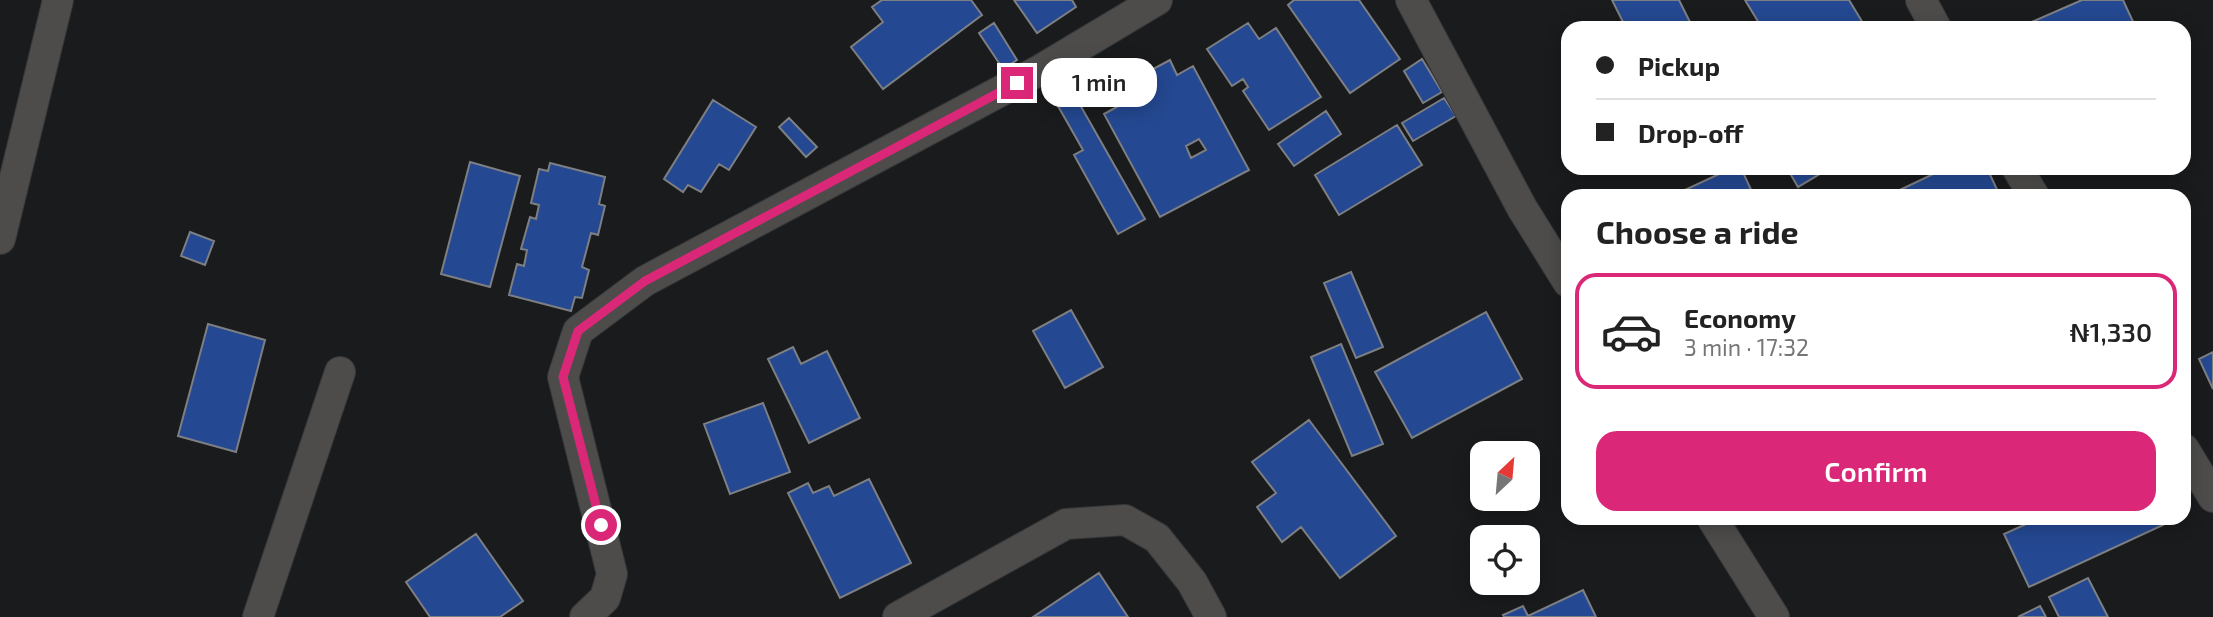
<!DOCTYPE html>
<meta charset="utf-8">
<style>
:root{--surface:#fff;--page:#f6f6f6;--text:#222;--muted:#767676;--line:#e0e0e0;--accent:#db2777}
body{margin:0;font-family:"Exo 2",sans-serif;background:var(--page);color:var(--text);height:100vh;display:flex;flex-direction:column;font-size:26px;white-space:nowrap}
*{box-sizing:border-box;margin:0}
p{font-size:23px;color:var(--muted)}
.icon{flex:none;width:38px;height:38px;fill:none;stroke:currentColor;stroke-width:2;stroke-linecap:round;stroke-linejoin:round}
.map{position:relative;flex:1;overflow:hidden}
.sheet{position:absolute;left:1561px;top:189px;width:630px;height:336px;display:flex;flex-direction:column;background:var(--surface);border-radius:21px;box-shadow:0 4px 18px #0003}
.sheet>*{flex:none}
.top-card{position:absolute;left:1561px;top:21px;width:630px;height:154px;border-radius:21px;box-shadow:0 4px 18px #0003;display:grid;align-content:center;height:154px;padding:0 35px;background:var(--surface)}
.needle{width:46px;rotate:26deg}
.buttons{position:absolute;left:1470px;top:441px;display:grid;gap:14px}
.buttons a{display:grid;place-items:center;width:70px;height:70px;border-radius:14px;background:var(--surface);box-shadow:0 4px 18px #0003;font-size:35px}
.end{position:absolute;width:32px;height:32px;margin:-16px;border:9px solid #db2777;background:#fff;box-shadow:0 0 0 4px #fff}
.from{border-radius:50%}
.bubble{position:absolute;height:49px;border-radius:21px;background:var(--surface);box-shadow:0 4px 18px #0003;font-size:23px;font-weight:600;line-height:49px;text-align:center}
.top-card b{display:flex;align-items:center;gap:24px;height:66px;font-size:26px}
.top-card b+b{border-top:2px solid var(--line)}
.top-card i{width:18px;height:18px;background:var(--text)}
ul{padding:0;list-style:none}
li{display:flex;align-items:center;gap:21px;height:116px;margin:0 14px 10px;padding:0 21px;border:4px solid var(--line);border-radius:21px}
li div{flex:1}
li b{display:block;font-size:26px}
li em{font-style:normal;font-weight:600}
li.selected{border-color:var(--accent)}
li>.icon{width:63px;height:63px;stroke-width:1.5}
h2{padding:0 35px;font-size:32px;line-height:84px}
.button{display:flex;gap:14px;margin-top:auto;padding:14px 35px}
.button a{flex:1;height:80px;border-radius:21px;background:var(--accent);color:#fff;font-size:28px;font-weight:600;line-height:80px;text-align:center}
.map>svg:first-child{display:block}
.building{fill:#244891;stroke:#7e7f82;stroke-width:2;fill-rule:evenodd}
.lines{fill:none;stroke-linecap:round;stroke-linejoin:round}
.minor-casing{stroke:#37383a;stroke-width:32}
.minor{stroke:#4d4c4b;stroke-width:30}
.route{stroke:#db2777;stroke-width:9}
</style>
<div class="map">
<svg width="2213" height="617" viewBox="0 0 2213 617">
<rect width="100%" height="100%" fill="#1a1b1d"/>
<path class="building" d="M 882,0 L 971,0 L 982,15 L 883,89 L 851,47 L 883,22 L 872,7 Z
M 1014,0 L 1072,0 L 1076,7 L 1037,33 Z
M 1294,0 L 1359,0 L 1400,59 L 1350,93 L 1288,5 Z
M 1612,0 L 1679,0 L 1693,28 L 1626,28 Z
M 1745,0 L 1849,0 L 1866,28 L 1762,28 Z
M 2082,0 L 2123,0 L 2136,28 L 2029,28 L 2027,24 Z
M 994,23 L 1017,60 L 1003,69 L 979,33 Z
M 1248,23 L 1259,39 L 1276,28 L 1321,97 L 1269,130 L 1243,91 L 1248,87 L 1243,79 L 1232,86 L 1207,49 Z
M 1422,59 L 1442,92 L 1423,103 L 1404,71 Z
M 1170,60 L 1177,75 L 1193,66 L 1249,170 L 1160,217 L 1104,114 L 1135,97 L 1127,83 ZM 1199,139 L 1206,150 L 1191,158 L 1186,146 Z
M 1075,96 L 1145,219 L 1118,234 L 1074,155 L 1083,150 L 1058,106 Z
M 1444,98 L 1456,116 L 1413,141 L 1402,123 Z
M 713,100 L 756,127 L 729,170 L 719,164 L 701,192 L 688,185 L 683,192 L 664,179 Z
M 1326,111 L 1341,134 L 1294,166 L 1278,144 Z
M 789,118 L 817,147 L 806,157 L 779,127 Z
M 1397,125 L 1422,165 L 1339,215 L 1315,175 Z
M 470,162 L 520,176 L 490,287 L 441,274 Z
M 550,163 L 605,177 L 599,204 L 605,206 L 598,235 L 591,233 L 582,267 L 589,270 L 582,298 L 575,297 L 571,311 L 509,295 L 517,264 L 524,266 L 527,250 L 521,249 L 530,217 L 536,219 L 539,205 L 531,203 L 539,169 L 548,171 Z
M 1732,168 L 1741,168 L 1754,196 L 1672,196 Z
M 1787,168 L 1821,168 L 1823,172 L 1798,187 Z
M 1946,168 L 1987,168 L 2000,196 L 1887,196 Z
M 190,232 L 214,241 L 205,265 L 181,256 Z
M 1351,272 L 1383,347 L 1356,358 L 1324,283 Z
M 1071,310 L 1103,367 L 1065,388 L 1033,331 Z
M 1486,312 L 1522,379 L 1412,438 L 1375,372 Z
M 208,324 L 265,340 L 236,452 L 178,436 Z
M 1341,344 L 1383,444 L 1352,456 L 1311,357 Z
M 793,347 L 801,364 L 827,351 L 860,418 L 809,443 L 768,359 Z
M 2213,352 L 2213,389 L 2199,359 Z
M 763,403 L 790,472 L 730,494 L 704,424 Z
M 1309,420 L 1396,536 L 1340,578 L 1301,527 L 1282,542 L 1257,507 L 1276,493 L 1252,462 Z
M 869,479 L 911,563 L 840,598 L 788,493 L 808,483 L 813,493 L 829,486 L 834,496 Z
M 2031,518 L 2160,518 L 2163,525 L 2029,587 L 2004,534 L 2033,521 Z
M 476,534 L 523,601 L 500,617 L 430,617 L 406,582 Z
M 1099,573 L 1128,617 L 1033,617 Z
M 2088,578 L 2108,617 L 2059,617 L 2049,597 Z
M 1583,590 L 1596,617 L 1504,617 L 1503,615 L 1523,606 L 1528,616 Z
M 2040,606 L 2046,617 L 2018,617 Z"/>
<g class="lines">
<defs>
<path id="minor" d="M 1411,0 L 1522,208 L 1568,282
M 1921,0 L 1936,28
M 2017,168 L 2034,196
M 0,239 L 58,0
M 2184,449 L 2213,497
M 1712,518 L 1774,617
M 258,617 L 340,372
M 585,617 L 605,598 L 612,574 L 563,377 L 578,331 L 645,281 L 1040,70 L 1157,0
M 898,617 L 1066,524 L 1125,520 L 1157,538 L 1192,582 L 1211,617"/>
</defs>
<use href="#minor" class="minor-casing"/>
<use href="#minor" class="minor"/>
</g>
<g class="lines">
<path class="route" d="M 601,525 L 563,377 L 578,331 L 645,281 L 1017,83"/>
</g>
</svg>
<div class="buttons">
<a><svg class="needle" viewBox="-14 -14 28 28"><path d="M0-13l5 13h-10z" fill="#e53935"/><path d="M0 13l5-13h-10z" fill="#767676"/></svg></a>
<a><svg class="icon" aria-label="locate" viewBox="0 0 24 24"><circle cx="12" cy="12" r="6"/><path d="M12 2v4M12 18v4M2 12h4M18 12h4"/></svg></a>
</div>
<i class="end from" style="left:601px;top:525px"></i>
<i class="end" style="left:1017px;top:83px"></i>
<div class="bubble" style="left:1041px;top:58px;width:116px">1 min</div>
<div class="top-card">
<b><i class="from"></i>Pickup</b>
<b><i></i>Drop-off</b>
</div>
<section class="sheet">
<h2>Choose a ride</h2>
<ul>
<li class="selected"><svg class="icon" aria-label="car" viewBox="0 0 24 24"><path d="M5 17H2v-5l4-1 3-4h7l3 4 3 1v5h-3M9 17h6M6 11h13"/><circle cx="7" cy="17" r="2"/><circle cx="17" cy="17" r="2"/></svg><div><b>Economy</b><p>3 min · 17:32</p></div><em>₦1,330</em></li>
</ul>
<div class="button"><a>Confirm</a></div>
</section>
</div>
